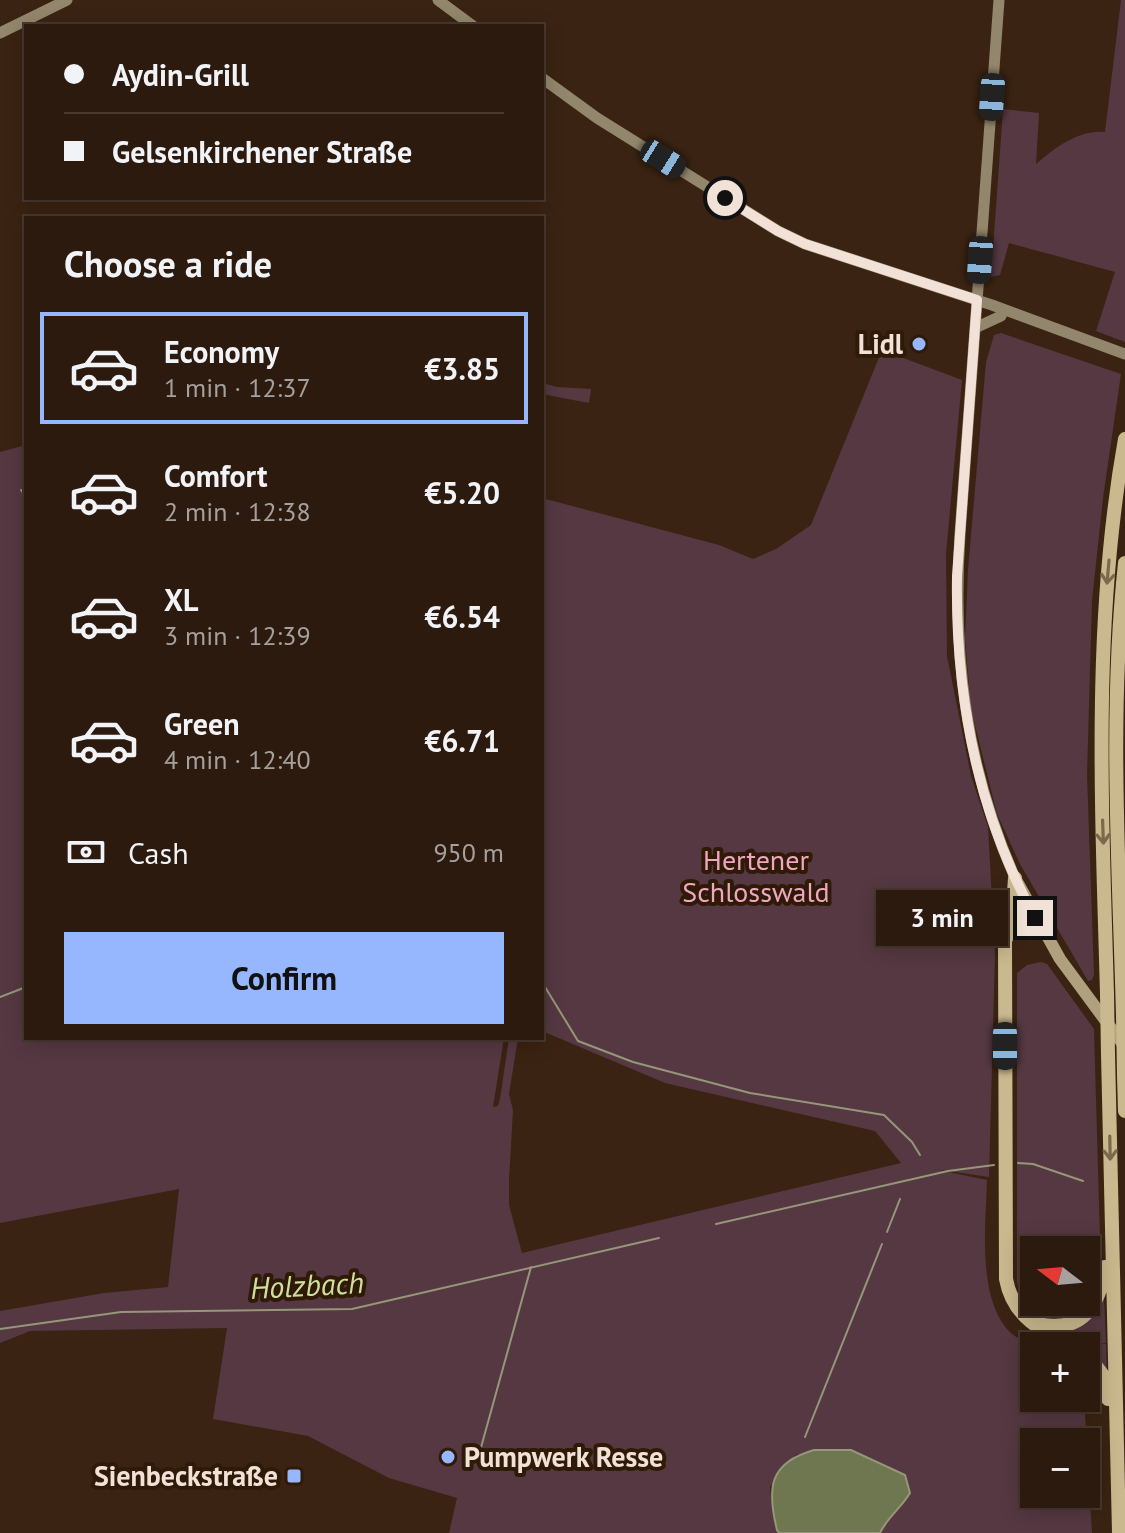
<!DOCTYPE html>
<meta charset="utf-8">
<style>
:root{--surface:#2c1a0e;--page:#342317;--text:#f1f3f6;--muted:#a6a19e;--line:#48382e;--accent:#96b6fd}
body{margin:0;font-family:"PT Sans",sans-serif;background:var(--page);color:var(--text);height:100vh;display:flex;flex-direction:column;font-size:30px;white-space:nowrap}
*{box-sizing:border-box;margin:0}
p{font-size:26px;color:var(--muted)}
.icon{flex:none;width:44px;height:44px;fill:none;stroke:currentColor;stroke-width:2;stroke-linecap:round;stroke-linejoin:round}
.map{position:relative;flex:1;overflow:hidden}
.side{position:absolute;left:24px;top:216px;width:520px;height:824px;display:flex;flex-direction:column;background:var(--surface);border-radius:0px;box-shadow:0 4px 20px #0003,0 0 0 2px var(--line)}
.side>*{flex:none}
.banner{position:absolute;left:24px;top:24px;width:520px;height:176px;border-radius:0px;box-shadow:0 4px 20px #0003,0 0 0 2px var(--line);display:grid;align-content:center;height:176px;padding:0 40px;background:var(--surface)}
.needle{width:52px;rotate:286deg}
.tools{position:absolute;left:1020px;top:1236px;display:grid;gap:16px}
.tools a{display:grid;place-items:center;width:80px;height:80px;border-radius:0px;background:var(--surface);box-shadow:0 4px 20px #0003,0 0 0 2px var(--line);font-size:40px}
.end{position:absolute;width:36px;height:36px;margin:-18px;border:10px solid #f1e1d7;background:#111;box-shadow:0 0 0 4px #111}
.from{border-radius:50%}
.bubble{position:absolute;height:56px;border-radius:0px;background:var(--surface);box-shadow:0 4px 20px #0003,0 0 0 2px var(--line);font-size:26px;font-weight:700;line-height:56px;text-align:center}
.car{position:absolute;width:24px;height:48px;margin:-24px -12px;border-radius:10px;box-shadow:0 0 6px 2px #0007;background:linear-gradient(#222 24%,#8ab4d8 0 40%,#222 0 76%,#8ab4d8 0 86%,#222 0)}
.banner b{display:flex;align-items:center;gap:28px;height:76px;font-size:30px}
.banner b+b{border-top:2px solid var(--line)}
.banner i{width:20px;height:20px;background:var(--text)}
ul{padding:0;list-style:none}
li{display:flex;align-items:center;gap:24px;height:112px;margin:0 16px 12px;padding:0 24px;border:4px solid transparent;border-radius:0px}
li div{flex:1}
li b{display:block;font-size:30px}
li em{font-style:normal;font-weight:700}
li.selected{border-color:var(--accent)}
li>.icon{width:72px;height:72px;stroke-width:1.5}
h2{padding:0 40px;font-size:36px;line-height:96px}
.pay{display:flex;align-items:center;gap:20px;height:88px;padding:0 40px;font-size:30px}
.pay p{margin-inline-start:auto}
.primary-button{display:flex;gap:16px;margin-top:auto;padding:16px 40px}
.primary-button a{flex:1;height:92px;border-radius:0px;background:var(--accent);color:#111;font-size:32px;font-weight:700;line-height:92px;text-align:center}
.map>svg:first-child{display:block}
.green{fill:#553842;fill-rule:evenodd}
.water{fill:#6e774f;stroke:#959778;stroke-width:2}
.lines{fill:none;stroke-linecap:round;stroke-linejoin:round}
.stream{stroke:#959778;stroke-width:2}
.secondary{stroke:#92876c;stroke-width:11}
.primary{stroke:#afa17e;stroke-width:12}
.highway{stroke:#cab88e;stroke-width:14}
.highway-bridge{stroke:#cab88e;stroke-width:14}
.oneway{stroke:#7c694b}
.route{stroke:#f1e1d7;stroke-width:10}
.poi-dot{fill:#96b6fd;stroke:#2f1a08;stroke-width:3}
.labels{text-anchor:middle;stroke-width:8;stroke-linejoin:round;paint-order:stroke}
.poi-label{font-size:28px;font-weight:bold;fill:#f1e1d7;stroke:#2f1a08;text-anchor:end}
.park-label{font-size:28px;fill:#eea7c0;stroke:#2f1a08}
.water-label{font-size:30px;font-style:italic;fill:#d0df9c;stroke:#2f1a08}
</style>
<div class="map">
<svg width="1125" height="1533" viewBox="0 0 1125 1533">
<rect width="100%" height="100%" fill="#3a2312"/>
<path class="green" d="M 1121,0 L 1125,0 L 1125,342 L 1096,331 L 1115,272 L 1009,243 L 1000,275 L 991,277 L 1003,109 L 1039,113 L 1036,164 C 1056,147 1078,130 1105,132 Z
M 1001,333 L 1121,374 L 1103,498 L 1092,601 L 1087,775 L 1094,975 L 1092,980 L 1088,981 L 1020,864 L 997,814 L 971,709 L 965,638 L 968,570 L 986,362 L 994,335 Z
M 882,350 L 962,380 L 946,554 L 947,656 L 971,776 L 988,827 L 995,955 L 989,1177 L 934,1169 L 987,1180 C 986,1224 976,1301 1012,1334 C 1018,1339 1027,1342 1034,1346 L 1034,1398 L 1084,1398 L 1092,1533 L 880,1533 L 885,1522 L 902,1506 L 886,1467 L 850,1450 L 814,1450 L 796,1455 L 770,1487 L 772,1507 L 779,1533 L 449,1533 L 457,1498 L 389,1478 L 308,1436 L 213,1419 L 227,1328 L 30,1331 L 0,1343 L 0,1311 L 104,1293 L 168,1287 L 179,1189 L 0,1223 L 0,452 L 26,445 L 26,1038 L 504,1038 L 493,1107 L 498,1106 L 500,1099 L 509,1038 L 518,1038 L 509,1094 L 513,1110 L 509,1180 L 509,1205 L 522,1253 L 901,1163 L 875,1131 L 665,1083 L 542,1031 L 542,498 L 719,545 L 753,559 L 776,549 L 811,525 ZM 1034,1442 L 1086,1442 L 1086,1494 L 1034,1494 Z
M 542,383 L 557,387 L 591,389 L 589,403 L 542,394 Z
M 1041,962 L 1047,964 L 1094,1029 L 1101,1275 C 1098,1283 1097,1293 1093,1300 C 1087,1309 1077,1315 1067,1317 C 1037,1326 1024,1309 1017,1282 L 1017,973 L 1027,965 ZM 1034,1250 L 1086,1250 L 1086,1302 L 1034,1302 Z
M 1104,1295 L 1106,1343 L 1100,1344 L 1106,1344 L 1107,1377 L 1086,1346 L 1073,1341 L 1056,1328 Z"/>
<path class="water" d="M 814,1450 L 851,1450 L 905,1475 L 910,1493 C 901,1508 887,1518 880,1533 L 779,1533 L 777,1530 C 767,1489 768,1463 814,1450 Z"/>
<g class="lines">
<path class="stream" d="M 21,490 L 26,497
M 542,982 L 578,1041 L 633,1062 L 750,1093 L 884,1115 L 912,1142 L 920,1155
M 0,997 L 26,987
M 1018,1163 L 1033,1164 L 1083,1181
M 716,1224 L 948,1171 L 994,1165
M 887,1232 L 900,1199
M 0,1329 L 121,1312 L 352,1309 L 659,1238
M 805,1437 L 882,1244
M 480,1451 L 531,1267"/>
<path class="secondary" d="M 438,0 L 473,26
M 999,0 L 960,534 C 952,656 966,766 1015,878
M 0,33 L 67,0
M 542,78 L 597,118 L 778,231 L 805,244 L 992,305 L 1125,354
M 975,328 L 1001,316"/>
<path class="primary" d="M 1015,878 L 1060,959 L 1125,1047"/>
<path class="highway" d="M 1031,910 L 1012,922 L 1005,941 L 1006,1279 C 1013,1318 1042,1331 1075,1346
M 1012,922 L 1015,878
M 1107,994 C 1102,809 1092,623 1125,439
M 1123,1015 C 1119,865 1109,713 1125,563
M 1108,1054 L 1119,1533
M 1124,1075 L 1125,1111
M 1038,1324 C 1082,1334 1100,1305 1105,1267
M 1086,1353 L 1102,1374 L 1108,1399"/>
<path class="highway-bridge" d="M 1107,994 L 1108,1054
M 1123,1015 L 1124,1075"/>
</g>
<defs><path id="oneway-shaft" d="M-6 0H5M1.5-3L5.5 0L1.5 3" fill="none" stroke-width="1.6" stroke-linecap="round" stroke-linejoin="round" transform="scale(2)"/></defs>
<g class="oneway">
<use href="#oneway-shaft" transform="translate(1108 572) rotate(95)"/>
<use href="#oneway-shaft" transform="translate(1103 832) rotate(88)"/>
<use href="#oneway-shaft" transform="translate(1110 1148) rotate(89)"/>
</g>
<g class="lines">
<path class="route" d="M 725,198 L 778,231 L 805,244 L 977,300 L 957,576 C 955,696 978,813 1035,918"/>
</g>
<g class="poi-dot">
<circle cx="919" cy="344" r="8"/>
<circle cx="448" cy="1457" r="8"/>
<rect x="286" y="1468" width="16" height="16" rx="4"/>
</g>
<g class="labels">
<g class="poi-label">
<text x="903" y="354">Lidl</text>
<text x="464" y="1467" text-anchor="start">Pumpwerk Resse</text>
<text x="278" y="1486">Sienbeckstraße</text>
</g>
<g class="park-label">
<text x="756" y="870">Hertener<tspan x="756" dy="32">Schlosswald</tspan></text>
</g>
<g class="water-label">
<text transform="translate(307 1286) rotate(-3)" y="10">Holzbach</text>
</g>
</g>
</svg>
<div class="tools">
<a><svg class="needle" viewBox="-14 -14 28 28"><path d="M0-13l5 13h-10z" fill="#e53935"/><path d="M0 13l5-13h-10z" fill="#a6a19e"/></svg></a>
<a>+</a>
<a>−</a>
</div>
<i class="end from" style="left:725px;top:198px"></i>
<i class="end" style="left:1035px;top:918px"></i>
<div class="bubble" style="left:876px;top:890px;width:132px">3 min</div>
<i class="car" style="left:992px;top:97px;rotate:184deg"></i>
<i class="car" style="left:663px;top:159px;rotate:122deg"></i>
<i class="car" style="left:980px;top:260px;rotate:184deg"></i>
<i class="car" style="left:1005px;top:1046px;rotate:180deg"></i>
<div class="banner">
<b><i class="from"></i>Aydin-Grill</b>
<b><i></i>Gelsenkirchener Straße</b>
</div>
<section class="side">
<h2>Choose a ride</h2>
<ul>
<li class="selected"><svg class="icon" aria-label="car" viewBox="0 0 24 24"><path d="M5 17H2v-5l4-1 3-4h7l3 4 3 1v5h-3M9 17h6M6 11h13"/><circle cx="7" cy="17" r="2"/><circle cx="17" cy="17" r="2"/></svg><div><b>Economy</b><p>1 min · 12:37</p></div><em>€3.85</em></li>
<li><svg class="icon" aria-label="car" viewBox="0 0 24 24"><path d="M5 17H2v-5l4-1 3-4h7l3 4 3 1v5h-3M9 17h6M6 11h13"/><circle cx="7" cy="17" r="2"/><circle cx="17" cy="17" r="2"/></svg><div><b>Comfort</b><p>2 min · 12:38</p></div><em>€5.20</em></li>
<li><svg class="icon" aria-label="car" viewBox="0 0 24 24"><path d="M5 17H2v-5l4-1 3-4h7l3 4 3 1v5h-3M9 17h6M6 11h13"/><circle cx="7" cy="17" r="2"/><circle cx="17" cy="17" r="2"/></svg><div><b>XL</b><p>3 min · 12:39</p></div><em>€6.54</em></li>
<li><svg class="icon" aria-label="car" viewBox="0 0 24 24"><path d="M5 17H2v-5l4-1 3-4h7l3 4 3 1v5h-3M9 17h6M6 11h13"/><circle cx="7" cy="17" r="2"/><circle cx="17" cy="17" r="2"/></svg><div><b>Green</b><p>4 min · 12:40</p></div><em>€6.71</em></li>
</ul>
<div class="pay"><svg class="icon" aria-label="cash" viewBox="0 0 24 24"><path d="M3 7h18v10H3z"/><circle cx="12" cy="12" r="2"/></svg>Cash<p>950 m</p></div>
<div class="primary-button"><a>Confirm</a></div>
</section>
</div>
